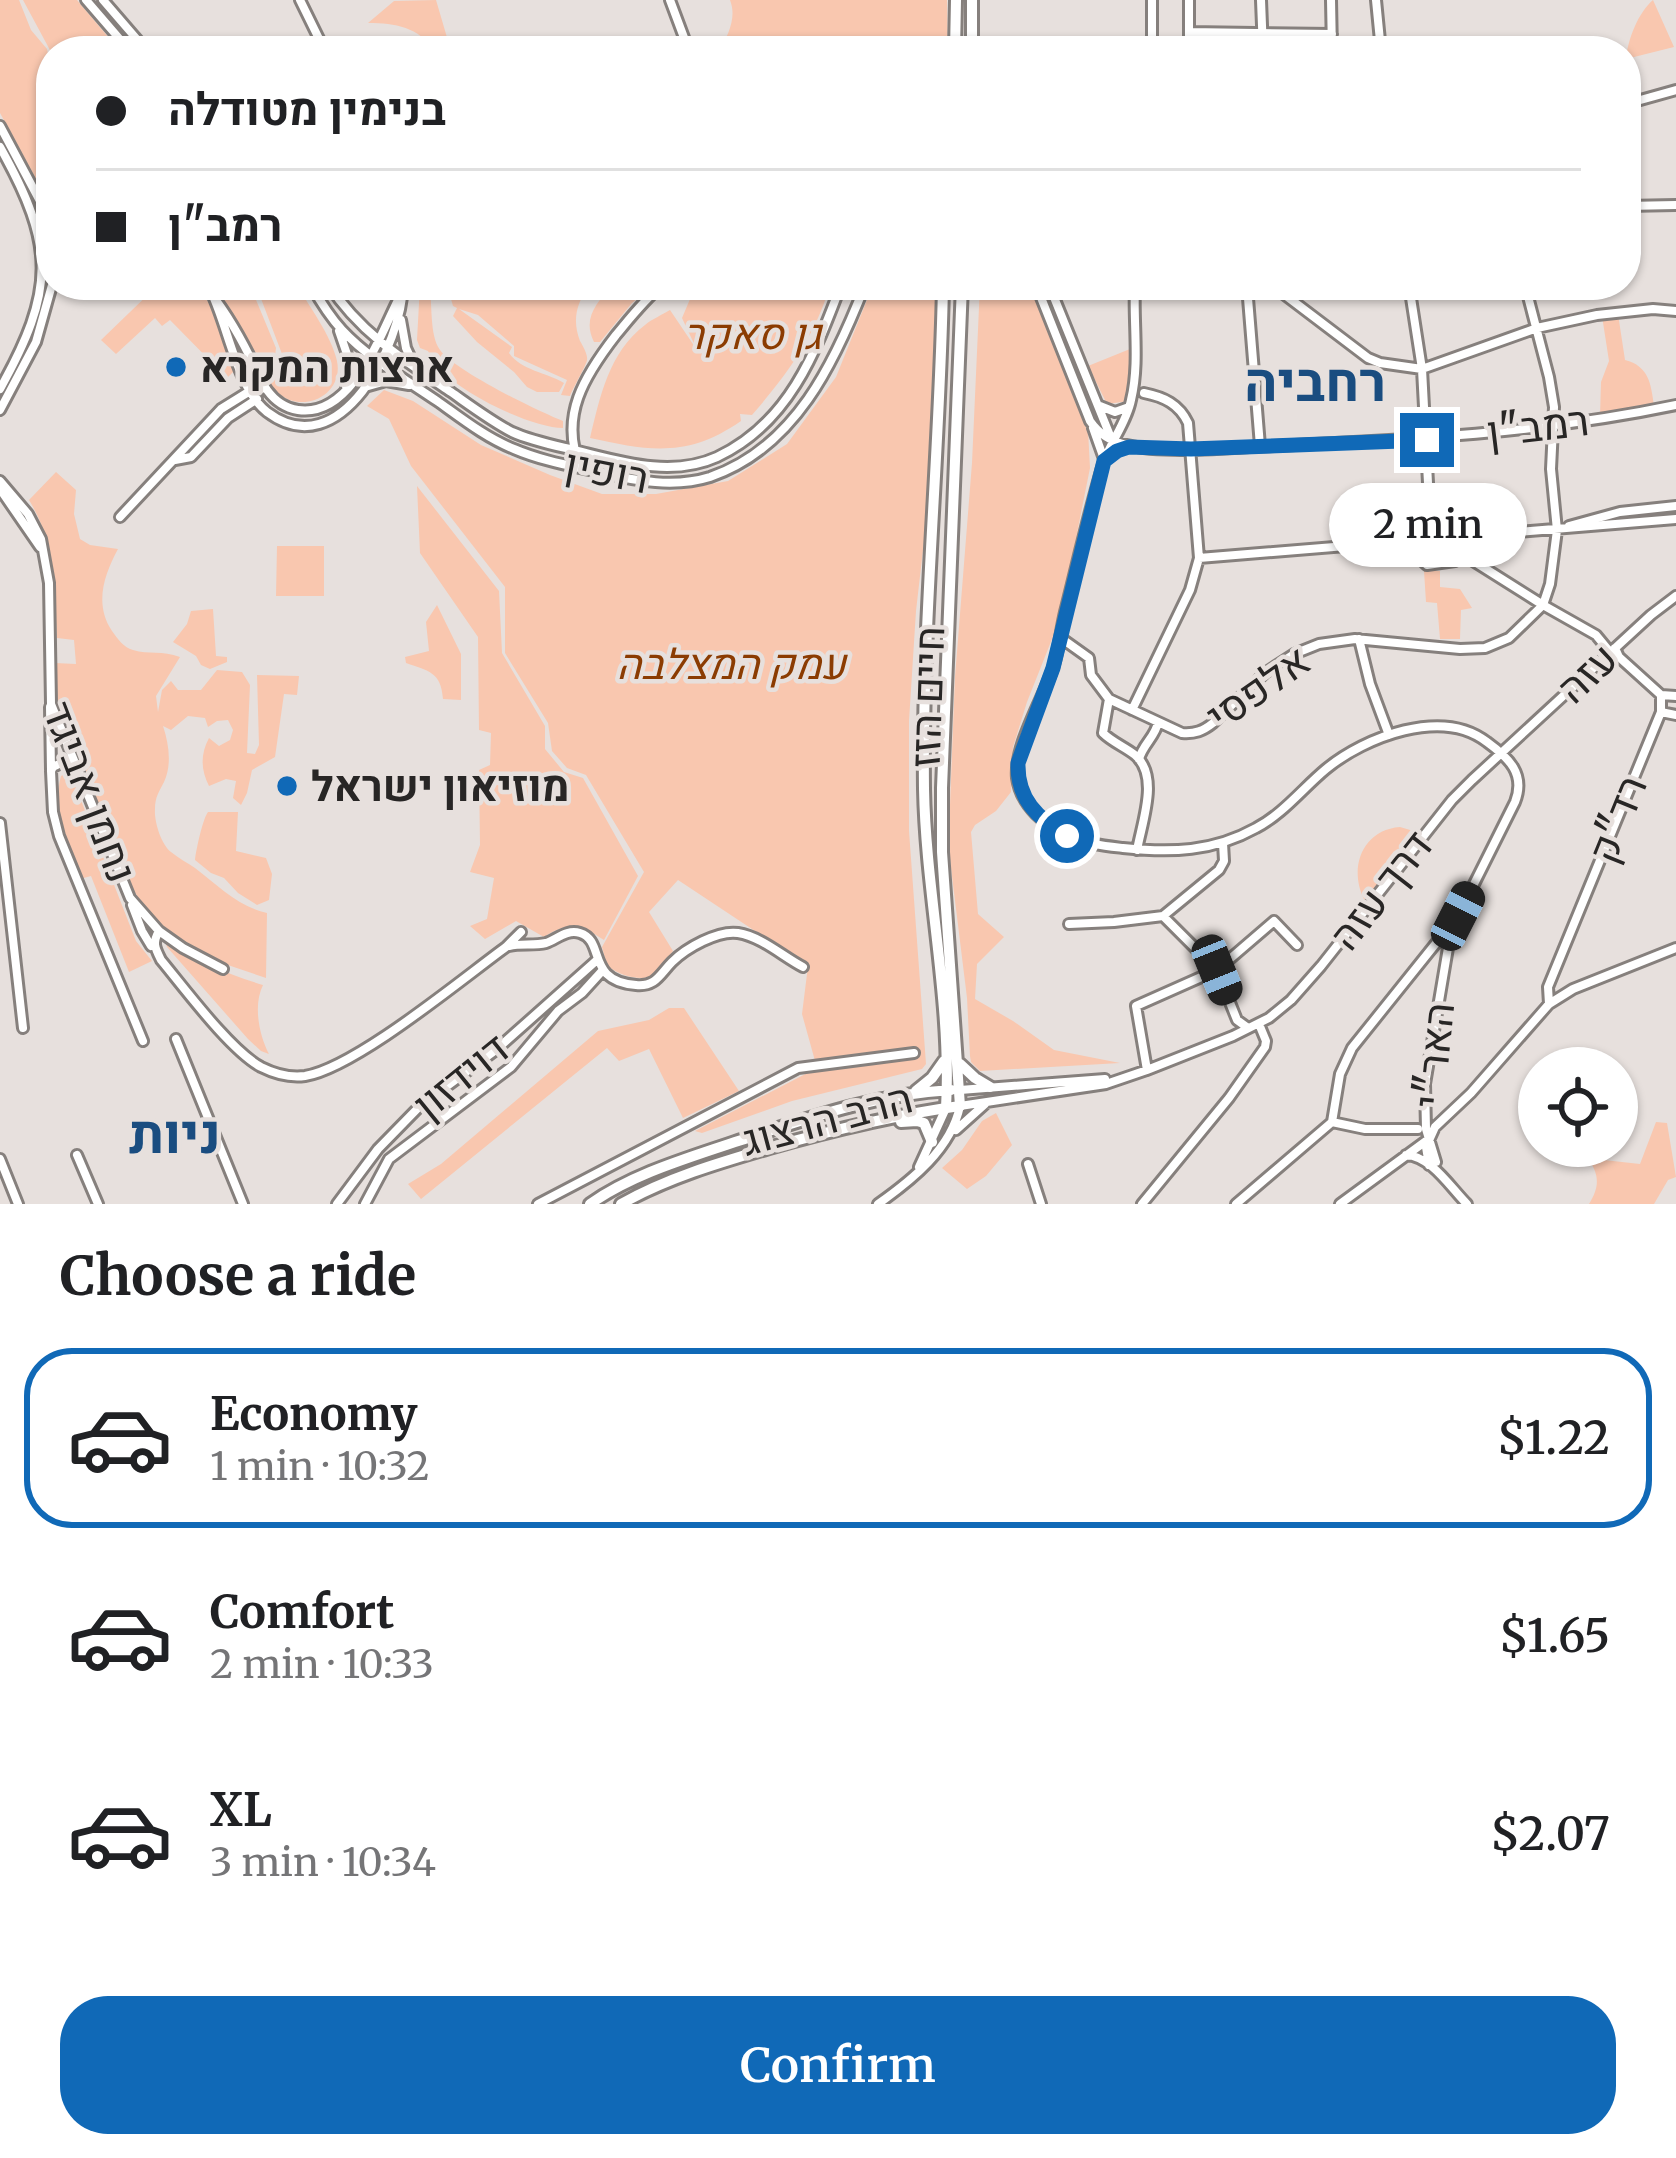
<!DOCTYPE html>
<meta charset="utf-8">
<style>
:root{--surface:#fff;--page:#f6f6f6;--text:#202124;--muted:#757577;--line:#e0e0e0;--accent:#1069b7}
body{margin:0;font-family:Merriweather,Heebo,serif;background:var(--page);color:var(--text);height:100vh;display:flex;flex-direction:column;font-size:45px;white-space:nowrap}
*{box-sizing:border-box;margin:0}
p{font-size:39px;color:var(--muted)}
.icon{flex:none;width:66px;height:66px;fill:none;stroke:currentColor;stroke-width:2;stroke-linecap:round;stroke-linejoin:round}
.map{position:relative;height:1204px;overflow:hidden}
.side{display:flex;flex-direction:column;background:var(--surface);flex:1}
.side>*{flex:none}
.guide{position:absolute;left:36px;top:36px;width:1605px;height:264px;border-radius:48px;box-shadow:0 3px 9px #0004;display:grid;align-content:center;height:264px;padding:0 60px;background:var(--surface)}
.fabs{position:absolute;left:1518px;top:1047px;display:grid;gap:24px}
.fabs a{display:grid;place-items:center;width:120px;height:120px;border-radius:50%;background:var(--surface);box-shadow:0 3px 9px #0004;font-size:60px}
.end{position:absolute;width:54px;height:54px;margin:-27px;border:15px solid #1069b7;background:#fff;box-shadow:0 0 0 6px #fff}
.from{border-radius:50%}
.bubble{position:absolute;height:84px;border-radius:42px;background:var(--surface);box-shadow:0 3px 9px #0004;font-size:39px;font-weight:600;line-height:84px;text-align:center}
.car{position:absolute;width:36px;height:72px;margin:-36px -18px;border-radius:15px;box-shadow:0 0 9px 3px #0007;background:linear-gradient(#222 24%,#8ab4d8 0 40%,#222 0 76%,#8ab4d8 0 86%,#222 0)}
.guide b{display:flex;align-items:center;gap:42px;height:114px;font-size:45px}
.guide b+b{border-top:3px solid var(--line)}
.guide i{width:30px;height:30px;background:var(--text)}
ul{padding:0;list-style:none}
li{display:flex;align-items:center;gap:36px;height:180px;margin:0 24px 18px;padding:0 36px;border:6px solid transparent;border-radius:48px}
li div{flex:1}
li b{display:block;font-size:45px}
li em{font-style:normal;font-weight:600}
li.selected{border-color:var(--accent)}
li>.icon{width:108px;height:108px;stroke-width:1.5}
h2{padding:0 60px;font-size:54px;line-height:144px}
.action{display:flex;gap:24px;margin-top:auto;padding:24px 60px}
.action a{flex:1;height:138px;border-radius:48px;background:var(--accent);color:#fff;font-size:48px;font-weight:600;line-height:138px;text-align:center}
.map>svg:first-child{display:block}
.green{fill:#f9c7af}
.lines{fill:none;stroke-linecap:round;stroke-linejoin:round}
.minor-casing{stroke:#86807d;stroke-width:14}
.major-casing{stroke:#86807d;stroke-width:16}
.minor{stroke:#fff;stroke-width:8}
.major{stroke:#fff;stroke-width:10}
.route{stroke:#1069b7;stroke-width:15}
.poi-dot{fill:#1069b7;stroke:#e7e0dd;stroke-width:4.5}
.labels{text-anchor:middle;stroke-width:9;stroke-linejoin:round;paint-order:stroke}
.park-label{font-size:42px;font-style:italic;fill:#8b3c02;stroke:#e7e0dd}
.poi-label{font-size:42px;font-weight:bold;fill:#282625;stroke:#e7e0dd;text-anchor:start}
.street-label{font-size:42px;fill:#282625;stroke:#e7e0dd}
.district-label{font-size:54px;font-weight:bold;fill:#1a4d80;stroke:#e7e0dd}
</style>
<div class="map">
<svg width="1676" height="1204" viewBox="0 0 1676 1204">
<rect width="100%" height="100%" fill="#e7e0dd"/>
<path class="green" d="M 0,0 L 19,0 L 31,30 L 47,49 L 51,69 L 51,218 L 40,187 L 0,113 Z
M 23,0 L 77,0 L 120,51 L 51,52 Z
M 436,0 L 451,51 L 435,51 C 418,27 396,23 368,23 L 394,1 Z
M 730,0 L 947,0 L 948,51 L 720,51 C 728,34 737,18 730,0 Z
M 1653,0 L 1674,47 L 1626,59 C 1628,39 1638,13 1653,0 Z
M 158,285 L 195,285 C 217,307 225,342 234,371 L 227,378 L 170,320 L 162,326 L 155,318 L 116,354 L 101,340 Z
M 215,285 L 263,285 L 254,295 L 276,348 L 275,356 L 258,357 Z
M 271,285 L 297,285 C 310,308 331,335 337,361 C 346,406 273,424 263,363 L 278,361 L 282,354 L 260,296 Z
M 420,285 L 429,285 C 433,304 429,334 440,350 C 454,370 537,411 563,421 L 563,428 C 529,428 439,385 428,351 L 420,348 L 417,340 Z
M 447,285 L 591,285 C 576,301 572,321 580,341 C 583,346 588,355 587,360 C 587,364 573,388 570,396 L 561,395 L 567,380 L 514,356 L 514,346 L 478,315 L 459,309 L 512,347 L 509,353 C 522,371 546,372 564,383 L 559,392 L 537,392 L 527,387 L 514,372 L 477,342 L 453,316 L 457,308 L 453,306 Z
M 612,285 L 654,285 L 632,303 L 600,342 L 594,342 C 582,318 597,303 612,285 Z
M 696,285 L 830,285 C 816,335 786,376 752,415 L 740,414 L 741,421 C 688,458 649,451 590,438 C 600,397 609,352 645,325 C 652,319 662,315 670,310 L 697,350 L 682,318 Z
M 873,285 L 938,285 L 938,420 L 916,611 L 909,721 L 909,831 L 926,1064 L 922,1069 L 792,1101 L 702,1133 L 695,1131 L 817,1068 L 802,1014 L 808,966 L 678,880 L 649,912 L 673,951 L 653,977 C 635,980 622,976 607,966 L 602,947 L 644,872 L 586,775 L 567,768 L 552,751 L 548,723 L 505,653 L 505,587 L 411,466 L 389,419 L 367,406 L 384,390 L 413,401 L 481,445 L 550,475 L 602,494 L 656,494 L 728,481 L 787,444 L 836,377 Z
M 980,285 L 1033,285 L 1088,430 L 1090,468 L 1067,583 L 1054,634 L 1027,702 L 1013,747 L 1011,792 L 996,811 L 975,825 L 971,832 L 978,914 L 1004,937 L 977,964 L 975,999 L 1013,1021 L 1054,1050 L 1120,1063 L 980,1071 L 971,1062 L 970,1056 L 967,998 L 950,860 L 950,805 L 955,677 L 972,463 Z
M 1618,314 L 1625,360 C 1649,366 1651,384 1654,406 L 1600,416 L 1601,382 L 1609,361 L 1602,316 Z
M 1130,349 L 1129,401 L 1107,404 L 1088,366 Z
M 56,472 L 76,490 L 74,514 L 80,539 L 90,545 L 118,549 C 104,575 94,604 112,631 C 118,639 123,647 133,650 C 149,655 162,650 180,657 L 156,696 L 158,712 L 162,690 L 171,681 L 178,690 L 201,690 L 217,670 L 242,672 L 250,685 L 247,753 L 255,754 L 259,745 L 257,675 L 299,676 L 297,695 L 284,694 L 275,757 L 252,770 L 247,793 L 241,805 L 233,798 L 236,781 L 226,779 L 209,786 C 201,770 200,755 209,738 L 219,746 L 230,740 L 233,730 L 228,720 L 217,721 L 208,727 L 205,718 L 188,716 L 171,730 L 163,726 C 169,744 172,765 164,782 C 159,792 155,797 155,809 C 154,821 161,844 171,852 C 178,858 188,863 195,868 C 219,886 237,906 267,913 L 266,978 L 213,960 L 162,927 L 144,909 L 125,874 L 71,742 L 56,696 L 55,663 L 76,664 L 74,640 L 57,638 C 54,589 56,544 29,500 Z
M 417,486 L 499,591 L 502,653 L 545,726 L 545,749 L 564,772 L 583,778 L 638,876 L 604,940 C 582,925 565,922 544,937 L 516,921 L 485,939 L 470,926 L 487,919 L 494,878 L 470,872 L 480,845 L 479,770 L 490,765 L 491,733 L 479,730 L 478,637 L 420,553 Z
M 277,546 L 324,546 L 324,596 L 276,596 Z
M 1424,571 L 1440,571 L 1440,587 L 1460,589 L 1472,608 L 1461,610 L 1460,639 L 1440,639 L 1437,603 L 1426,602 Z
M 437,605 L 461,654 L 461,700 L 443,699 C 441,672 429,671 406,663 L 405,657 L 429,651 L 426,622 Z
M 213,609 L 216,656 L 227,657 L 227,662 L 210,669 L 201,665 L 196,656 L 173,642 L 187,624 L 191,611 Z
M 65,774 L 71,776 L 77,790 L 136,941 L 152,961 L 129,972 L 91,876 L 80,879 C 69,846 51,811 61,776 Z
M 208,812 L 238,812 L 236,851 L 266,858 L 272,874 L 269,900 L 257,905 L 238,893 L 224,878 L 211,873 L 195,860 C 196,850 203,818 208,812 Z
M 1400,827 L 1417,832 L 1365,901 C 1348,870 1361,830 1400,827 Z
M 164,938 C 194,960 227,974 263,985 C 253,1005 259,1035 269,1054 L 261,1051 L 248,1039 L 167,947 Z
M 669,1008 L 684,1008 L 739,1091 L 683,1118 L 649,1049 L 619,1061 L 607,1048 L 421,1199 L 408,1184 L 441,1164 L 598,1031 L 649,1020 Z
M 996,1113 L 1012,1145 L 986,1176 L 967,1189 L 942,1168 L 962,1150 L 982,1121 Z
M 1656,1122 L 1667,1123 L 1676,1177 L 1668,1180 L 1654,1204 L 1589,1204 C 1599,1188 1600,1176 1589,1160 L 1568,1165 L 1568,1156 L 1640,1164 Z"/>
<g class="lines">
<defs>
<path id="minor" d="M 86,0 L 130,51
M 103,0 L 147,51
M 300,0 L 325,51
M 670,0 L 689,51
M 1152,0 L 1152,51
M 1261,0 L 1263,51
M 1331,0 L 1332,51
M 1376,0 L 1381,51
M 1189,32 L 1332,34
M 1189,51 L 1189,0
M 1626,104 L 1676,90
M 0,126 L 40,201 L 51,244
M 0,147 C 56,247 55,290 0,389
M 1626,206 L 1676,205
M 204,285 C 223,307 237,331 250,357 C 256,368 260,380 267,390 C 275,401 285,408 298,410 C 352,418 380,335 399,298
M 311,285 C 320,301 329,316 342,330 C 368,358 405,379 437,401 C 461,418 486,438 514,449 C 542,461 572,466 602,473 C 636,481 675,488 710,477 C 795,448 835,362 865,285
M 329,285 C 359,332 405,361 451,392 C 471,406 491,421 512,432 C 532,441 553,445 574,450 C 619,461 671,478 717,457 C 788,424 815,354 841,285
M 1036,285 L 1090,421 C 1099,434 1112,442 1127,445 C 1167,455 1233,447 1274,446 C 1409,440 1543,433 1676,405
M 1049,285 L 1111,438
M 1135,285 C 1133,323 1140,363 1131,400 C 1127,421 1112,440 1104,461 C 1089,510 1078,561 1065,612 C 1061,629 1059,647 1054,665 C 1044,698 1014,744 1017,778 C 1021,806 1045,826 1070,837 C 1086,844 1106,846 1123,848 C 1171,853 1213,852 1256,828 C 1283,814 1303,788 1326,769 C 1365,737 1442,707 1487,742 C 1509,758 1526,774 1515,802 L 1458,916 L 1449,942 L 1425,1084 L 1426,1129 L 1436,1162
M 1409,285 L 1422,369 L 1431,540
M 1247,286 L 1260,446
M 1247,290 L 1281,292 L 1368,358 L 1380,363 L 1422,369 L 1537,328 L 1597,315 L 1653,309 L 1676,311
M 1176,293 L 1177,285
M 212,294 C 228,327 238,390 267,412 C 341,468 402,343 403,285
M 401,320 L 406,348 L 413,363
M 339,331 L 349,360 L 346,386
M 365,387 L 386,381 L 409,385
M 1100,406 L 1115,412 L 1129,407
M 0,410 L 36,342 L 52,285
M 1093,428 L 1104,459
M 175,460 L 191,457 L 228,418 L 257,399
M 581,468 C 558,417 585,375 616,335 C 631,317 644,300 662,285
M 0,481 L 28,514 L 41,539 L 49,583 L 51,704 L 130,898 L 159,931 L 183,948 L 223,969
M 0,489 L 40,547
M 120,517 L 221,409 L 250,391 L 265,388
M 1569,526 L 1620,512 L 1676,506
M 1440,540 L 1543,605 L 1596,635 L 1610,652
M 1415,541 L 1415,554 L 1427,565 L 1455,561 L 1465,556
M 1199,558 L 1676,519
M 1061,638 L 1089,658 L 1091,675 L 1109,699 L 1182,733 C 1195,734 1203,731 1213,723 L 1265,673 L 1294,654 L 1319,644 L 1355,639 L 1460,649 L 1485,648 L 1509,638 L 1543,605 L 1550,584 L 1557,530 L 1551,469 L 1554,407 L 1549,377 L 1525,285
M 1359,639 L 1370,684 L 1389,735
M 1615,648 L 1619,657 L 1661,695
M 1661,695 L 1676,696
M 1109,699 L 1103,733 C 1112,742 1125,747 1135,755 C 1160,776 1142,822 1137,850
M 50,707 L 51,770
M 1132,710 L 1190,590 L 1199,558 L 1188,423 C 1179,404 1164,397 1144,393
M 1661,712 L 1676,715
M 71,758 L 53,767 L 51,771 L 53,812 L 59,836 L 143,1041
M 1139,759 C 1143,744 1156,736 1158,722
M 0,823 L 23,1028
M 132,905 L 142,931 L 151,946
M 1163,916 L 1217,970 L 1237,1020 L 1248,1028
M 1069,924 L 1114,922 L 1163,916 L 1219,870 L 1224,861 L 1223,843
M 159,931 C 152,943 155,948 161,960 C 185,989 230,1050 261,1067 C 275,1074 290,1078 305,1076 C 355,1068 462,979 506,947 L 521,932
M 509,946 C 521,943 534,946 546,943 C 557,939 567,929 580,933 C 606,941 585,981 636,985 C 656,987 660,974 672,962 C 686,948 718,930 738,933 C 762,937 782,956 803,967
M 1549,1004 L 1548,987 L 1661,712 L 1661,695
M 176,1039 L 243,1204
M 1147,1070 L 1136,1006 L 1217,970 L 1274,921 L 1297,945
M 960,1090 L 1105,1079
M 1332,1122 L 1365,1129 L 1418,1129
M 956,1130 L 985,1104
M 77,1155 L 98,1204
M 1406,1155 C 1431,1156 1450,1187 1467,1204
M 0,1159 L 18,1204
M 1028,1164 L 1041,1204
M 1429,1165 L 1426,1147 L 1435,1127 L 1471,1093 L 1549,1004 L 1573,989 L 1676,948
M 919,1167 L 946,1108
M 337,1204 L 378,1149 L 420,1106 L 497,1049 L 597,960
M 365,1204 L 389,1159 L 511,1067 L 558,1011 L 582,993 L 602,971
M 538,1204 L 798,1068 L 914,1053
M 878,1204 C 912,1180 951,1149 960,1106 L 1106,1084 L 1147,1070 L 1233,1036 L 1269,1018 L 1291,1000 L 1321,966 L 1452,800 L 1472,780 L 1651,615 L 1676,596
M 1142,1204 L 1229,1098 L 1265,1047 L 1266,1041 L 1259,1024
M 1236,1204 L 1332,1122 L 1340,1074 L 1352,1048 L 1453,922
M 1340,1204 L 1426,1141"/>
<path id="major" d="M 955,51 L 956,0
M 972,51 L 972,0
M 943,285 C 940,453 922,621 924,789 C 926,895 952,1002 946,1108
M 960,1064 L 975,1078 L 990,1087
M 916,1091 L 932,1078 L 944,1061
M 901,1122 L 917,1121 L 924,1123 L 932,1142
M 590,1204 C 633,1174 685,1159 735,1142 C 806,1119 875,1094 951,1090
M 621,1204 C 667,1178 718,1163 769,1148 C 832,1130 895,1115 960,1106 L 942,852 L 942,788 L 962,285"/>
</defs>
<use href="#minor" class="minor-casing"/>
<use href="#major" class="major-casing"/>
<use href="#minor" class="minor"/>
<use href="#major" class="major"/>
</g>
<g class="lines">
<path class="route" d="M 1067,836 C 1037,818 1017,799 1018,763 L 1053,668 L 1104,461 L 1117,451 L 1129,447 L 1191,449 L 1427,440"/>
</g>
<g class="poi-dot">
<circle cx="176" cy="367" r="12"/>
<circle cx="287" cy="786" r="12"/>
</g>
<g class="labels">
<g class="park-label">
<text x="752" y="349">גן סאקר</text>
<text x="731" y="679">עמק המצלבה</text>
</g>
<g class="poi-label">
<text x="200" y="382">ארצות המקרא</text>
<text x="311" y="801">מוזיאון ישראל</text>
</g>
<g class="street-label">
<text transform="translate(1538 426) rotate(-7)" y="15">רמב"ן</text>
<text transform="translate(607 471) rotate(11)" y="15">רופין</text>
<text transform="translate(1587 673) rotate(-43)" y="15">עזה</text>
<text transform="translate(1258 688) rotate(-35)" y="15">אלפסי</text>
<text transform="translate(927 697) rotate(-88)" y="15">חיים הזז</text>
<text transform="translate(90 792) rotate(69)" y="15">נחמן אביגד</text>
<text transform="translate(1617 819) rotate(-68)" y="15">רד"ק</text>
<text transform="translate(1381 890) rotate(-52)" y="15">דרך עזה</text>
<text transform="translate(1434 1055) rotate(-84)" y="15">האר"י</text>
<text transform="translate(461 1076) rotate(-39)" y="15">דוידזון</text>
<text transform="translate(827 1119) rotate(-15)" y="15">הרב הרצוג</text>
</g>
<g class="district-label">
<text x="1315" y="401">רחביה</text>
<text x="175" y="1153">ניות</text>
</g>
</g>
</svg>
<div class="fabs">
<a><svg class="icon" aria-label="locate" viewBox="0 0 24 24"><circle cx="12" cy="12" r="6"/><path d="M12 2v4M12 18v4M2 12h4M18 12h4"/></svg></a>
</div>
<i class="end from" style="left:1067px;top:836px"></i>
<i class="end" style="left:1427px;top:440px"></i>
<div class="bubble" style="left:1329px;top:483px;width:198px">2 min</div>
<i class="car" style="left:1458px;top:916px;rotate:27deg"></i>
<i class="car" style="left:1217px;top:970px;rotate:158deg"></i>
<div class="guide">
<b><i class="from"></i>בנימין מטודלה</b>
<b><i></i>רמב&quot;ן</b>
</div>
</div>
<section class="side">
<h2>Choose a ride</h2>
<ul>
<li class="selected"><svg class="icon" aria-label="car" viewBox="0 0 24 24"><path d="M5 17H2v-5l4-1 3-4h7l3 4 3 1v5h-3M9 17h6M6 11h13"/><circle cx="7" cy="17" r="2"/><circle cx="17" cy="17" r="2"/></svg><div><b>Economy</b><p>1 min · 10:32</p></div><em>$1.22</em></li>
<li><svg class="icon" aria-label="car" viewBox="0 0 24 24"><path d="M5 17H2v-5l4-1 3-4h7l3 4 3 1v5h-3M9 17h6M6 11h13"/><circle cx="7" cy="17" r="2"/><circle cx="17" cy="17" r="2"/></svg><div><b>Comfort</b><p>2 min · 10:33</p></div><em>$1.65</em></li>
<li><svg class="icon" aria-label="car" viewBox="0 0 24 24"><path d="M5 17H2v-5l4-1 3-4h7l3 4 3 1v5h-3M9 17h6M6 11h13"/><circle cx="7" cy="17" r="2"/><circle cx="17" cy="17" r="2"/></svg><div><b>XL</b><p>3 min · 10:34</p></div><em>$2.07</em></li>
</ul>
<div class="action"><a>Confirm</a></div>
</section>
